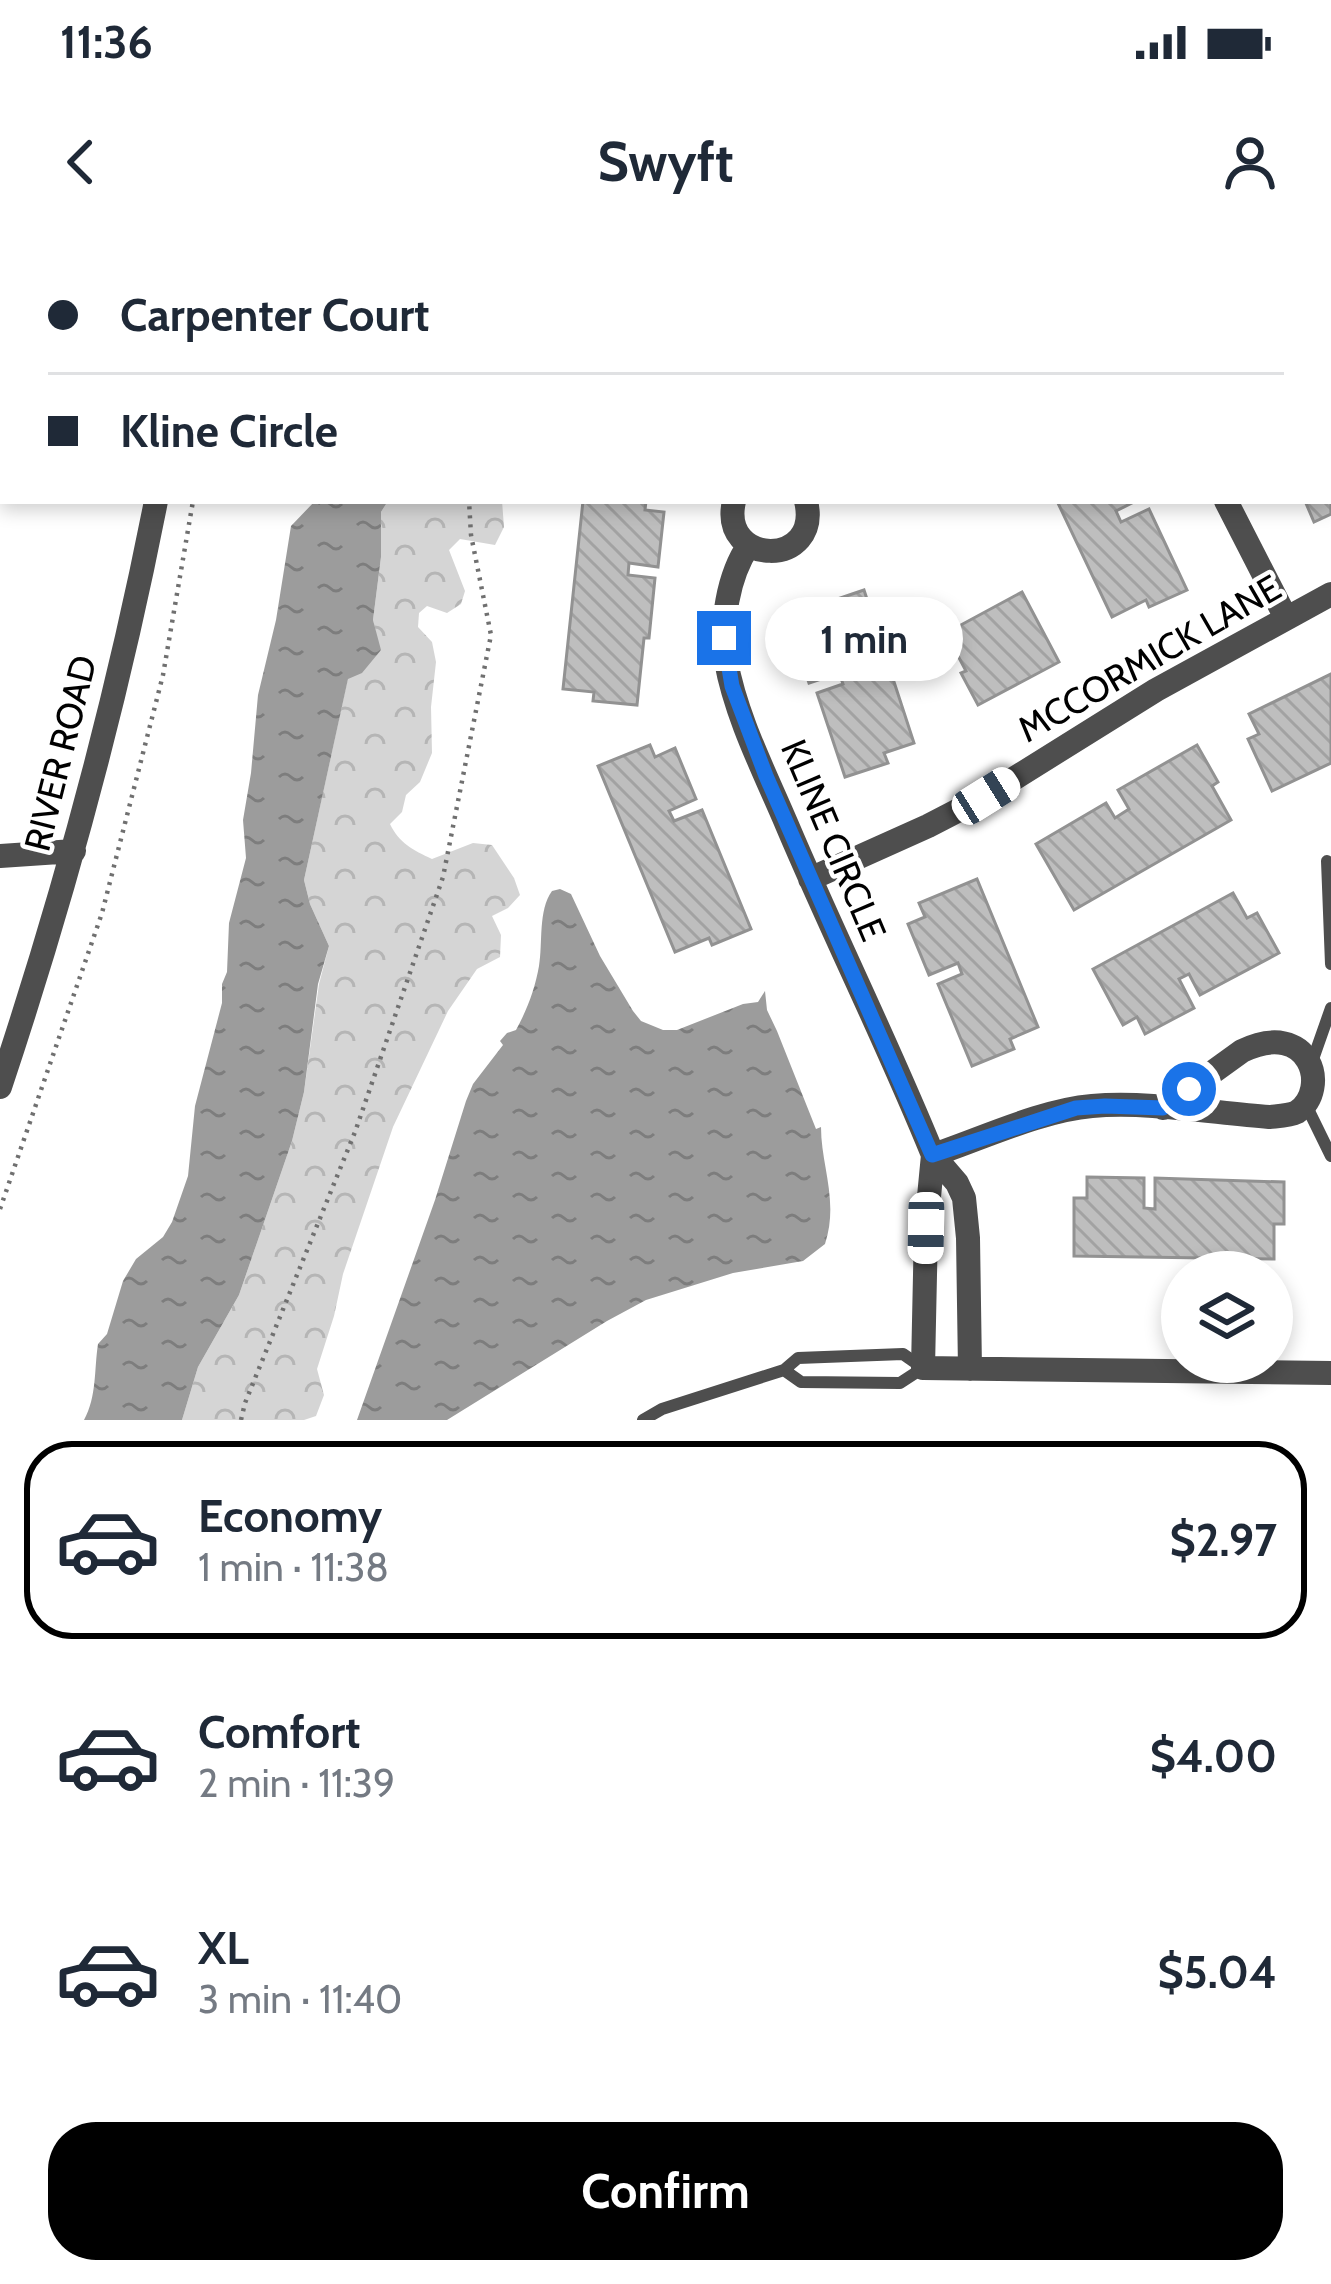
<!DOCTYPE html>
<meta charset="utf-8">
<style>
:root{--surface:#fff;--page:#f2f2f3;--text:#1f2937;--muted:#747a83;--line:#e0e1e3;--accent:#000}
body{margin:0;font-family:Cabin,sans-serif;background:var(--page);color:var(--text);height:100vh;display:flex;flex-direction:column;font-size:45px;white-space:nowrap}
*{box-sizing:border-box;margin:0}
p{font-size:39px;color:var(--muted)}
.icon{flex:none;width:66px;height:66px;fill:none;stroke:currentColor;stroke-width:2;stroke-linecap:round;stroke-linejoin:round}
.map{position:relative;height:1180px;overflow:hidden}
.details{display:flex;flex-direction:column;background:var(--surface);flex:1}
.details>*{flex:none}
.guide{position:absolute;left:0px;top:0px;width:1332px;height:264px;box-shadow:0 6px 18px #0003;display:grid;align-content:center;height:264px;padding:0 48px;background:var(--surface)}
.buttons{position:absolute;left:1161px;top:1011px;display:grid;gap:24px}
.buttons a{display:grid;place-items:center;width:132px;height:132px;border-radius:50%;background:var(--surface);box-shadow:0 6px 18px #0003;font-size:60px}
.end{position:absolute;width:54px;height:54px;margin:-27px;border:15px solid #1a73e8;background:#fff;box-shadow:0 0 0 6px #fff}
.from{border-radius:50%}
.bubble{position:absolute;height:84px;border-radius:42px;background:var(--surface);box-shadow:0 6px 18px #0003;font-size:39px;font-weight:800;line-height:84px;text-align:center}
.car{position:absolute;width:36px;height:72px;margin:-36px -18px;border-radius:15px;box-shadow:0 0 9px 3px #0007;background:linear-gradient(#fff 24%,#345 0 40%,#fff 0 76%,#345 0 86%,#fff 0)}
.guide b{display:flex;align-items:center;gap:42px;height:114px;font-size:45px}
.guide b+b{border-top:3px solid var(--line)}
.guide i{width:30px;height:30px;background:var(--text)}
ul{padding:21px 0 0;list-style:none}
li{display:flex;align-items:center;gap:36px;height:198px;margin:0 24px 18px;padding:0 24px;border:6px solid transparent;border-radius:48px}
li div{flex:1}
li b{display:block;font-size:45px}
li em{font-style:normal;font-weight:800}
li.selected{border-color:var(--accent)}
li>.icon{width:108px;height:108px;stroke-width:1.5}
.action{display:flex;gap:24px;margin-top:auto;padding:24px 48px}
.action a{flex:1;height:138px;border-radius:48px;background:var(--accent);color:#fff;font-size:48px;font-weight:800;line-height:138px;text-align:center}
.status{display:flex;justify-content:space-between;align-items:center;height:84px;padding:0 60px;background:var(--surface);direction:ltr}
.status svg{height:33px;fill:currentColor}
header{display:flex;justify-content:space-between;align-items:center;height:156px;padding:0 48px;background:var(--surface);font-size:54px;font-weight:800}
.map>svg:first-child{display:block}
.forest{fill:url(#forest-crowns)}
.water{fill:url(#water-ripples)}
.building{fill:url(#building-back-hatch);stroke:#929292;stroke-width:3}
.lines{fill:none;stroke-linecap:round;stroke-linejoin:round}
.path{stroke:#707070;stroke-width:4.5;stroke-dasharray:3 6;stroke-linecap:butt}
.lane{stroke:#4e4e4e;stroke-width:12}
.street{stroke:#4e4e4e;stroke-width:24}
.route{stroke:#1a73e8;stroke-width:15}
.labels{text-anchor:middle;stroke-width:9;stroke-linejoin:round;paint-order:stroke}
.street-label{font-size:36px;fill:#000;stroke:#fff}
</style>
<div class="status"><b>11:36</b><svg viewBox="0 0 49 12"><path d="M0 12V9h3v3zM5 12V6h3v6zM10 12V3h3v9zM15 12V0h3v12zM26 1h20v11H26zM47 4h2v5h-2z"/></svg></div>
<header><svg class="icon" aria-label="back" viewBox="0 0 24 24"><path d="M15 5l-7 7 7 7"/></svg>Swyft<svg class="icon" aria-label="person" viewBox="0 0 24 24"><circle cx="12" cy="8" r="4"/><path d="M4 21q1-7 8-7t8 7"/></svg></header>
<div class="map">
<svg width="1331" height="1180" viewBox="0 0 1331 1180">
<defs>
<pattern id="forest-crowns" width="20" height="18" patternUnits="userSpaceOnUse" patternTransform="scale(3)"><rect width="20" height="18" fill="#d5d5d5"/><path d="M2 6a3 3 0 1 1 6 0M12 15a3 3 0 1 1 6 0" fill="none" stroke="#b5b5b5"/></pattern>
<pattern id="water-ripples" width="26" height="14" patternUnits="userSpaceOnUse" patternTransform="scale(3)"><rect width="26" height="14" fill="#9c9c9c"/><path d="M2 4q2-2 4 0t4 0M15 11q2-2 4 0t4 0" fill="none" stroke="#7d7d7d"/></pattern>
<pattern id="building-back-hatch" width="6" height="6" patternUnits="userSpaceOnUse" patternTransform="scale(3)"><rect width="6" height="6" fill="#bebebe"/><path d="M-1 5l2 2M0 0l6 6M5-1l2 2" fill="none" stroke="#a2a2a2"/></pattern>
</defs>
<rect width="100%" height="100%" fill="#fff"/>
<path class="forest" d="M 388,261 L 502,261 L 504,287 L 495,305 L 460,299 L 449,310 L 465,351 L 461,364 L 447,373 L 427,366 L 419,373 L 418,387 L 432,402 L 436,422 L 431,467 L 432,513 L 420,542 L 406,555 L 402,572 L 390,584 C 399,603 413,610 432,619 L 473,603 L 492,605 L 514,638 L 520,655 L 508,668 L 492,676 L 501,695 L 500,717 L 477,729 L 448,771 L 393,887 L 343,1034 L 334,1076 L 317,1129 L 324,1155 L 316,1176 L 304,1180 L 182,1180 L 198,1127 L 239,1055 L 292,901 L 304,852 L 319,744 L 329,706 L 310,664 L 304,640 L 348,438 L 377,399 L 373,380 L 381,317 L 381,272 Z"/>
<path class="water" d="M 315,261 L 388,261 L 381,272 L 381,317 L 373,380 L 381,410 L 362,433 L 348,439 L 304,640 L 310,664 L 329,706 L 318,744 L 304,852 L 292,901 L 239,1055 L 198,1127 L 182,1180 L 84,1180 C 97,1156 94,1130 98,1104 L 107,1094 L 123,1041 L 136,1019 L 163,997 L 172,982 L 188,936 L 195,866 L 222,763 L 222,744 L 227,732 L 229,683 L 246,618 L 243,580 L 251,533 L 258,455 L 276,380 L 291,286 Z
M 560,649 L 571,654 L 600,716 L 633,771 L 641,781 L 663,790 L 677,790 L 743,764 L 758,762 L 765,751 L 767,770 L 777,791 L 816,889 L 821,887 C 821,926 839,961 825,1004 L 803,1021 L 733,1033 L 646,1060 L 607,1081 L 447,1180 L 357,1180 L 435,960 L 466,861 L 473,844 L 503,805 L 500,801 L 507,793 L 516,790 C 527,770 535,749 539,726 C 543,703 538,670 552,651 Z"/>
<path class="building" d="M 1189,0 L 1269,0 L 1270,3 L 1190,3 Z
M 1329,127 L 1331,274 L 1314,282 L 1305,261 L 1329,261 Z
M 583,261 L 646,261 L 645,270 L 664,272 L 658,327 L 629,323 L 628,335 L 655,338 L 649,398 L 644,398 L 637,465 L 593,461 L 594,452 L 563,449 Z
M 1057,261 L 1136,261 L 1116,271 L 1121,282 L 1149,269 L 1187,350 L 1149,367 L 1146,360 L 1112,377 Z
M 864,350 L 914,503 L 884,513 L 888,523 L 845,537 L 817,453 L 843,444 L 839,433 L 809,443 L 791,389 L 809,383 L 805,370 Z
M 1022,352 L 1059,422 L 978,465 L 961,433 L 966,431 L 946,393 Z
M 1331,434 L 1331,523 L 1272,551 L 1248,499 L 1259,494 L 1249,474 Z
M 650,505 L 655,517 L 675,508 L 696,559 L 669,571 L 674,581 L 702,570 L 751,689 L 712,705 L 709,698 L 675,712 L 598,526 Z
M 1197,505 L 1218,542 L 1212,546 L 1231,580 L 1074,670 L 1036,604 L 1106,563 L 1115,578 L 1129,569 L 1118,550 Z
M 977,639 L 1038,787 L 1010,799 L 1014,809 L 972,826 L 938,744 L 962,734 L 958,723 L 929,735 L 908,684 L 925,677 L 919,663 Z
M 1233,653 L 1247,678 L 1257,673 L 1279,713 L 1200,755 L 1189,734 L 1179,739 L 1194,768 L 1145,794 L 1137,777 L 1123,785 L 1093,729 Z
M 1087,937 L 1144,938 L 1144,968 L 1155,969 L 1155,938 L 1284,942 L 1284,984 L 1274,984 L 1274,1019 L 1074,1016 L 1074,958 L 1087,958 Z"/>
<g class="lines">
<path class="path" d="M 238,3 L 238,0
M 633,3 L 635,0
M 0,969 L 102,673 L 163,435 L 193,261
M 241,1180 L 245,1163 L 355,892 L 443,637 L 491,395 L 471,295 L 469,261"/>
<path class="lane" d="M 1327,621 L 1331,724
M 1312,822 L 1331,768
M 1306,865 L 1331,916
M 903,1114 L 923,1128 L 900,1143 L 801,1142 L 784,1130 L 798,1118 Z
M 643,1180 L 662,1169 L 784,1130"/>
<path class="street" d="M 1065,0 L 1069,3
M 1122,0 L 1122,3
M 204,3 L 205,0
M 734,261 C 719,327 822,328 806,261
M 1226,261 L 1286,378
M 749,305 C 728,335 720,385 726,421 C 736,477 765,533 787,585 C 834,696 888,804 933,915 L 957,943 L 964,958 L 968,998 L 970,1129
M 0,616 L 74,611
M 810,639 L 928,586 L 986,556 L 1156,450 L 1331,354
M 0,847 C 64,655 117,460 156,261
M 933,915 L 926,988 L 923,1128 L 1331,1133
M 933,915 C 981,899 1042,870 1092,866 C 1147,861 1214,873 1269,877 C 1278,876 1289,876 1297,872 C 1331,849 1310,778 1242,811 L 1163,868"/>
</g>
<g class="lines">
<path class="route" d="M 724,398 L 732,446 L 766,536 L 932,915 L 1076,868 L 1105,866 L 1163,868 L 1189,849"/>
</g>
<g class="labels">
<g class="street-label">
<text transform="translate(1149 418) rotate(-30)" y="13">MCCORMICK LANE</text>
<text transform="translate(60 513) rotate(-76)" y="13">RIVER ROAD</text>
<text transform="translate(834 600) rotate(67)" y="13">KLINE CIRCLE</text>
</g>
</g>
</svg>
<div class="buttons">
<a><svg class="icon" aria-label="layers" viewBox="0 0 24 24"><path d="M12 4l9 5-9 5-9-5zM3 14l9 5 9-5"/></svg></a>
</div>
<i class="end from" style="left:1189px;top:849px"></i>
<i class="end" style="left:724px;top:398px"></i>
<div class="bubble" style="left:765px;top:357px;width:198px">1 min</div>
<i class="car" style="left:986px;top:556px;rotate:58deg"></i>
<i class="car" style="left:926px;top:988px;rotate:181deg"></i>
<div class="guide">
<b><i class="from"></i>Carpenter Court</b>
<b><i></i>Kline Circle</b>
</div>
</div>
<section class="details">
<ul>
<li class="selected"><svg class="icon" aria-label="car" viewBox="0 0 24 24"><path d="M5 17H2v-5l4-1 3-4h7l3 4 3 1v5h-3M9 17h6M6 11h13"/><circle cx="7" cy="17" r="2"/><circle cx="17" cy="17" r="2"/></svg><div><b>Economy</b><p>1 min · 11:38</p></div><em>$2.97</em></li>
<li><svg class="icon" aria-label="car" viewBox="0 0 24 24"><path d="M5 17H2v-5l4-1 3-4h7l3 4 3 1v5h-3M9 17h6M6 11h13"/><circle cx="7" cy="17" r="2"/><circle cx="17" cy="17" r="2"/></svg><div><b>Comfort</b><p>2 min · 11:39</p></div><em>$4.00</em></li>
<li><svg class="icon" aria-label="car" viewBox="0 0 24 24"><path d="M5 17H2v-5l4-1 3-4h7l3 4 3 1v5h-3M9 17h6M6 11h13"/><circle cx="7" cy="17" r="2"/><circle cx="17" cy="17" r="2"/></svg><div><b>XL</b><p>3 min · 11:40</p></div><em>$5.04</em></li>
</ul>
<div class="action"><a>Confirm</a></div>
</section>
